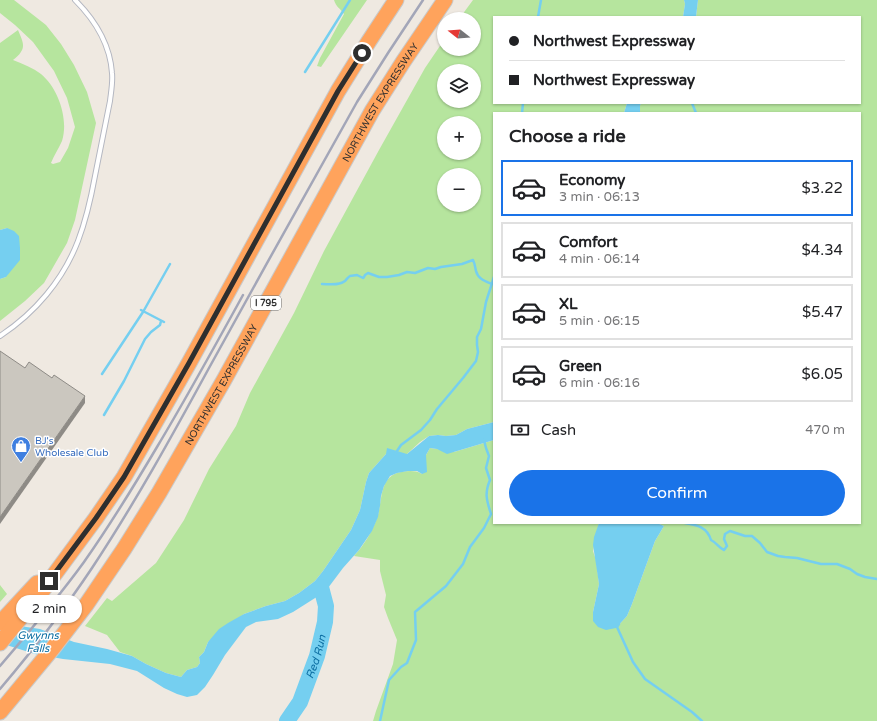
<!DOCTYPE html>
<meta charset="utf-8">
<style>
:root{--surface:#fff;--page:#f6f6f6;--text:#202124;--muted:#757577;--line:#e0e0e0;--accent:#1a73e8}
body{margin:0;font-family:"Varela Round",sans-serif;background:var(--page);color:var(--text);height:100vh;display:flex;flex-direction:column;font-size:15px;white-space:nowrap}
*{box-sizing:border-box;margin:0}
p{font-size:13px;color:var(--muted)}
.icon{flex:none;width:22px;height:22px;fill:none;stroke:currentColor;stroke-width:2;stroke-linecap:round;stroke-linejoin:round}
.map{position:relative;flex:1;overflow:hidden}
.sheet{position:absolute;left:493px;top:112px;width:368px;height:412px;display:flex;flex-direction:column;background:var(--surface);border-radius:0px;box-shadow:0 1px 3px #0004}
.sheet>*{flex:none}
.guide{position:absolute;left:493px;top:16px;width:368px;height:88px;border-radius:0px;box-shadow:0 1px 3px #0004;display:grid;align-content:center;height:88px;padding:0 16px;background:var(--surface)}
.needle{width:26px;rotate:287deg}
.fabs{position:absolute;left:437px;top:12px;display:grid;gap:8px}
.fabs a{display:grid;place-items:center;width:44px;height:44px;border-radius:50%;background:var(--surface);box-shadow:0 1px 3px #0004;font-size:20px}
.end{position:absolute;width:18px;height:18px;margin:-9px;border:5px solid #2e2e2e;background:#fff;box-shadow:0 0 0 2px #fff}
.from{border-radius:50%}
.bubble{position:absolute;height:28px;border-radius:14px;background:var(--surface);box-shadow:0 1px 3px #0004;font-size:13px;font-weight:600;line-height:28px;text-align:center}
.guide b{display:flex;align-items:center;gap:14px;height:38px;font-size:15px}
.guide b+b{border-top:1px solid var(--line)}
.guide i{width:10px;height:10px;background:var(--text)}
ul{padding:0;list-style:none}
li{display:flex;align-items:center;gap:12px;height:56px;margin:0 8px 6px;padding:0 8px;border:2px solid var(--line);border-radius:0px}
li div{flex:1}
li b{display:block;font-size:15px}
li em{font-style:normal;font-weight:600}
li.active{border-color:var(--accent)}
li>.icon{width:36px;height:36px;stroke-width:1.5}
h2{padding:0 16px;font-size:18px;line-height:48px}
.pay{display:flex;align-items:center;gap:10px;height:44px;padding:0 16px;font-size:15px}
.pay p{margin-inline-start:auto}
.cta{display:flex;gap:8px;margin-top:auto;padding:8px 16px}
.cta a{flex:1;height:46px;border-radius:24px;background:var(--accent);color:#fff;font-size:16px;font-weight:600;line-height:46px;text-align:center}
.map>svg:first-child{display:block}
.green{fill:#b6e59e;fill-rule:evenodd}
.water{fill:#75cff0}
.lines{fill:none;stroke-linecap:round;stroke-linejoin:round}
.stream{stroke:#75cff0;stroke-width:2.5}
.river{stroke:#75cff0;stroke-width:16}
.service-casing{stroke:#b4b7c1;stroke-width:6}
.motorway-casing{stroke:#c9c9c9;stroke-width:17}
.service{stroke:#fff;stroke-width:4}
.motorway{stroke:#ffa35c;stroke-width:15}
.rail{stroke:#a3a6b8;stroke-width:2.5}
.shaded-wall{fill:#8e8b86}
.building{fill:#cbc7bf;stroke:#8e8b86}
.route{stroke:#2e2e2e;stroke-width:5}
.labels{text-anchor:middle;stroke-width:3;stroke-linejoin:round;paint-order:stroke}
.shield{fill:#fff;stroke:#6d6d6d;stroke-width:1}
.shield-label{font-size:9px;font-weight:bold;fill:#2e2e2e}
.street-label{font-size:10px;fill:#2e2e2e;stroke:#fff}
.shop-label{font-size:10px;fill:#366cbe;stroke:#fff;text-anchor:start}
.water-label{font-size:11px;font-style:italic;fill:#0d6fa3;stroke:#fff}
</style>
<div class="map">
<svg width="877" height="721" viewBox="0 0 877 721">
<rect width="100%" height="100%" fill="#efe9e1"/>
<path class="green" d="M 0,0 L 14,0 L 46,25 L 61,44 L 74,65 L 87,92 L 96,123 L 75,220 L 67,243 L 44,283 L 25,301 L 0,321 L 0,279 L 6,277 L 7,228 L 0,230 L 0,43 L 18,30 C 24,44 27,49 13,60 C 23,64 33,68 41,74 C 58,88 69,119 62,141 C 59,148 54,155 51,163 L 53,164 L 60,162 L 68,148 L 75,127 L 67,98 L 54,71 L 33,42 L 15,25 L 0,13 Z
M 334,0 L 367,0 L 321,67 L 317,66 L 320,58 L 344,14 C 340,8 336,7 334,0 Z
M 473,0 L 684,0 L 685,4 L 683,17 L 494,17 L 494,103 L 627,103 L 624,113 L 494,113 L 494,422 L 467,429 L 456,435 L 446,436 L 438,435 L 429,436 L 420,442 L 407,454 L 386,454 L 369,473 L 366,482 L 360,510 L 351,530 L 323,571 L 315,581 L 299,593 L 285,601 L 266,606 L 244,614 L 208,642 L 204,652 L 199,657 L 200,663 L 197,667 L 187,670 L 181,677 L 166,673 L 146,664 L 132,656 L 120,652 L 107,635 L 85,626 L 107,598 L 112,601 L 156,563 L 184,520 L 209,469 L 236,426 L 250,393 L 294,313 L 324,251 L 379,150 L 425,68 L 444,40 L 444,49 L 474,49 L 474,19 L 459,19 ZM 444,71 L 474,71 L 474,101 L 444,101 ZM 444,123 L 474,123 L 474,153 L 444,153 ZM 444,175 L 474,175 L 474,205 L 444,205 Z
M 698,0 L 877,0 L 877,721 L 373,721 L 376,711 L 393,664 L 397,640 L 388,618 L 384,607 L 386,595 L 380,571 L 380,560 L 354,556 C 364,545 372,532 377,518 C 383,502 378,476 401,472 C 408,471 415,470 422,474 L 426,455 L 430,448 L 437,449 L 454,452 L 494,440 L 494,523 L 599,523 L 593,551 L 596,560 L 599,584 L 593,612 L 616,628 L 627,616 L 632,604 L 655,541 L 664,526 L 657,523 L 860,523 L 860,113 L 640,113 L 640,105 L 642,103 L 860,103 L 860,17 L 696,17 Z
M 0,585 L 7,594 L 0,602 Z"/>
<path class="water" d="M 684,0 L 698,0 L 696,17 L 683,17 L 685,4 Z
M 627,103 L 642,103 L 640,105 L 640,113 L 624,113 Z
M 7,228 L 14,231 L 19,236 L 20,248 L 20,260 L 6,277 L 0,279 L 0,230 Z
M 494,422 L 494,440 L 447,454 L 437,449 L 430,448 L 426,455 L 427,472 L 422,474 L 417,471 L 408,471 L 397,473 L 390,476 L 384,486 L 381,496 L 380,506 L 378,517 L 372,531 L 359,550 L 343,568 L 328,588 L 323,593 L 293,612 L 278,619 L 256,622 L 246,627 L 225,655 L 213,675 L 205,687 L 197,695 L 187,697 L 177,694 L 164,688 L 137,671 L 110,664 L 63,659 L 35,654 L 0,643 L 0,623 L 40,629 L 74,642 L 107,649 L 132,656 L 146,664 L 166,673 L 181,677 L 187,670 L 197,667 L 200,663 L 199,657 L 204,652 L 208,642 L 219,629 L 228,623 L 244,614 L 266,606 L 285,601 L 299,593 L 315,581 L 323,571 L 351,530 L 360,510 L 366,482 L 369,473 L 386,454 L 387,448 L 407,454 L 429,436 L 438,435 L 446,436 L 456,435 L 467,429 Z
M 599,523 L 657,523 L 664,526 L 655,541 L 632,604 L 627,616 L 616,628 L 606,630 L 598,627 L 593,621 L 593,612 L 599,584 L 593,545 L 594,537 Z"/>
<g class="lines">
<path class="stream" d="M 538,17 L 541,0
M 305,72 L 350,0
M 692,103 L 696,113
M 522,113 L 523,103
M 322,284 C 329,284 339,286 345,281 C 347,279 348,277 350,276 L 357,275 L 363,278 L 364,277 L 365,275 L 368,273 L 379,277 L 387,277 L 399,275 L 407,272 L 415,273 L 428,268 L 435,269 L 441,267 L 462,264 L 473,260 C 475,264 475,267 476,271 C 478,279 485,281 492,284
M 141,310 L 164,322
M 102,374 L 143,312 L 170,264
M 104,415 L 124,381 L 145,339 L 151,332 L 160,325 L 161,321
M 395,454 L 401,445 L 421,430 L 430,420 L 437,409 L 463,378 L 476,361 L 478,352 L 477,345 L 477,337 L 481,329 L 486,302 L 494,277
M 685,523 C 697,525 707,527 711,540 C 717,543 719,548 724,550 L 727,546 L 724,539 L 725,534 L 730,531 L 745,536 L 752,536 L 760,543 L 767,552 L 778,556 L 785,557 L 797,558 L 821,564 L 837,564 L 850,569 L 857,574 L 865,577 L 877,579
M 619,624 L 617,627 L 633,662 L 645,679 L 692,712 L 702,721
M 380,721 L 389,680 L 401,667 L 407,663 L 416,640 L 415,612 L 446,586 L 463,564 L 470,547 L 484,528 L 491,514 C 487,501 484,494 490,480 L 486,468 L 489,456 L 486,448 L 484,440"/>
<path class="river" id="s1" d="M 287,721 L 300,702 L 317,656 L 325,622 L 326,606 L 321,587"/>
<defs>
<path id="service" d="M 0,336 C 35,313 63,280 78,241 C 86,220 91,198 95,176 C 100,151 105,126 110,101 C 111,92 113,82 112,73 C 110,44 95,20 75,0"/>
<g id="motorway">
<path d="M 0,623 L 37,583"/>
<path d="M 0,643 L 40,594 L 96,518 L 124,477 L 189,363 L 338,91 L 369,41 L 396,0"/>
<path id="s2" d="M 0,712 L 53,648 L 86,605 L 124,549 L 159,493 L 224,380 L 372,111 L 403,62 L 445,0"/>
</g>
</defs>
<use href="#service" class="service-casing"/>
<use href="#motorway" class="motorway-casing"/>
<use href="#service" class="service"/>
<use href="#motorway" class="motorway"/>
<path class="rail" d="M 0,666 C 29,632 58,598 84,562 C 110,525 134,486 157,447 C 187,397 215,346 243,295
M 0,689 C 33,650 64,610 92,568 C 135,503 172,436 209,368 C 258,279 307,191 357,102 L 388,53 L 423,0"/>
</g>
<path class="shaded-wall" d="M 85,396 L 85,403 L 0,524 L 0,517 Z"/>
<path class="building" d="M 0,351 L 25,368 L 29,362 L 52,378 L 54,375 L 85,396 L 0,517 Z"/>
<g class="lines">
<path class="route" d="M 49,581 L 96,518 L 124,477 L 189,363 L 338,91 L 362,53"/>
</g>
<defs>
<symbol id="shop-pin" viewBox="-11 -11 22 30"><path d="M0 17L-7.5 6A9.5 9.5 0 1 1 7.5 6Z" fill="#3f7fe0" stroke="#fff"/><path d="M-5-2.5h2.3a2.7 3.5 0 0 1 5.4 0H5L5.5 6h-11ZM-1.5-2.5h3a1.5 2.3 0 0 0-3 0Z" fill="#fff"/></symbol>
</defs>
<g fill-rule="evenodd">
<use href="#shop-pin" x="10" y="435" width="22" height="30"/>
</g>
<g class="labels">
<rect class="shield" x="251" y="296" width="30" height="14" rx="3"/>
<g class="shield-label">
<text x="266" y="306">I 795</text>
</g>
<g class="street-label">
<text dy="4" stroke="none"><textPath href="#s2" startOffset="720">NORTHWEST EXPRESSWAY</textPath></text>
<text dy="4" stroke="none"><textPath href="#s2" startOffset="396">NORTHWEST EXPRESSWAY</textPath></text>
</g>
<g class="shop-label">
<text x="35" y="444">BJ's<tspan x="35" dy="12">Wholesale Club</tspan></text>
</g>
<g class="water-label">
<text x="38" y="639">Gwynns<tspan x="38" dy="13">Falls</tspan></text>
<text dy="4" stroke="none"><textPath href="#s1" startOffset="71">Red Run</textPath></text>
</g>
</g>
</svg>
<div class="fabs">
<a><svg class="needle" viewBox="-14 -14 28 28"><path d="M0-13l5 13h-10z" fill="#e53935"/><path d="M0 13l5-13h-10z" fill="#757577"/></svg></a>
<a><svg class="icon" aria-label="layers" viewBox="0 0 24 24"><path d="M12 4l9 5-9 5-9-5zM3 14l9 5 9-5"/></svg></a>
<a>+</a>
<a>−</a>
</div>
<i class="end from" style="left:362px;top:53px"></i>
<i class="end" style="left:49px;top:581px"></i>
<div class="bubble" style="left:16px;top:595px;width:66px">2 min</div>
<div class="guide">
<b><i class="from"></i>Northwest Expressway</b>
<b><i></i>Northwest Expressway</b>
</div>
<section class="sheet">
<h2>Choose a ride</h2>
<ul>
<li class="active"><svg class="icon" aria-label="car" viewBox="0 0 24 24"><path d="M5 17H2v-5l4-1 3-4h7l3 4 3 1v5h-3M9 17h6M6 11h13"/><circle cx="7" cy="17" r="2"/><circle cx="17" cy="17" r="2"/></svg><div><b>Economy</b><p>3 min · 06:13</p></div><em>$3.22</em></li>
<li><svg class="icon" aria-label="car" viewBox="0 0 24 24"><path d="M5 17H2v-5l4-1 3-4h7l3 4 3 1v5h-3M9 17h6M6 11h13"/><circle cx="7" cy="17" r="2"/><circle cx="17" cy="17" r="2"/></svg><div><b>Comfort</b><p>4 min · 06:14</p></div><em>$4.34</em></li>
<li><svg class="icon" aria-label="car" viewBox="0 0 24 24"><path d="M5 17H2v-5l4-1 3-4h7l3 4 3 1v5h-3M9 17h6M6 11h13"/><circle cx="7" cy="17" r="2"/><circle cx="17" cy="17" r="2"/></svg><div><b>XL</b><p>5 min · 06:15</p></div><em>$5.47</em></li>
<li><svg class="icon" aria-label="car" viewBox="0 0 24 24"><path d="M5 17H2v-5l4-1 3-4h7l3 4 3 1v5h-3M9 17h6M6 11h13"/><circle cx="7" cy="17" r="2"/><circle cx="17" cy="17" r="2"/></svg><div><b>Green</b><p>6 min · 06:16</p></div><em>$6.05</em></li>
</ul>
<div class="pay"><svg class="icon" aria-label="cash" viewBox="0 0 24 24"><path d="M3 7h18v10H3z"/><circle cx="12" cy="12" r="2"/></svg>Cash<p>470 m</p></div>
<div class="cta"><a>Confirm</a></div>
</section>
</div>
